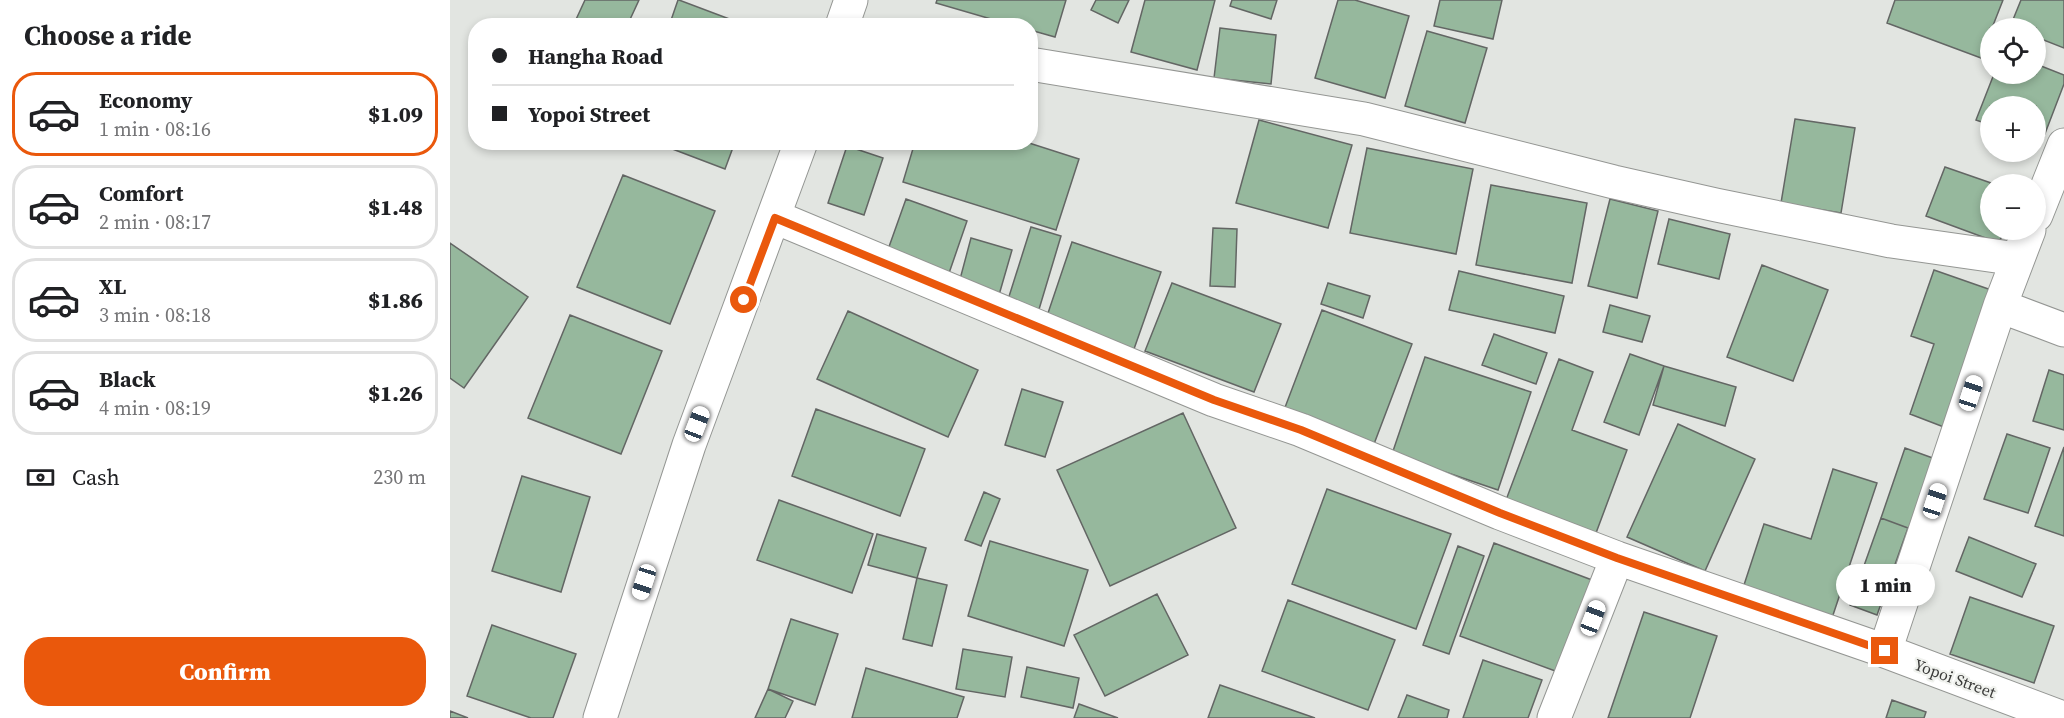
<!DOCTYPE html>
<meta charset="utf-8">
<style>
:root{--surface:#fff;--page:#f2f2f2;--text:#202124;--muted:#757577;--line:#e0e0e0;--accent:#ea580c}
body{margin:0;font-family:"Source Serif 4",serif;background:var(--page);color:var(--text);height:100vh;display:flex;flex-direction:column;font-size:22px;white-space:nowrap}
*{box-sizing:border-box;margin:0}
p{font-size:20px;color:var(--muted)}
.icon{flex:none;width:33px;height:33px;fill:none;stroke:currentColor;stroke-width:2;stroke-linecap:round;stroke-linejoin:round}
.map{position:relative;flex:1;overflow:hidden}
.drawer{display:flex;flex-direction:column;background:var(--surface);width:450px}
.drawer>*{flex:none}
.hud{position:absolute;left:18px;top:18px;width:570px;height:132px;border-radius:24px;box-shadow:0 3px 9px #0003;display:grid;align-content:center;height:132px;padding:0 24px;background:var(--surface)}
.buttons{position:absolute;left:1530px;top:18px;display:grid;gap:12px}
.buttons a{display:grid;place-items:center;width:66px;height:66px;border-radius:50%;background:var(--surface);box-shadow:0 3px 9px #0003;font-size:30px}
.end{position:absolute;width:27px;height:27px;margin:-14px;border:8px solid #ea580c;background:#fff;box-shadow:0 0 0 3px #fff}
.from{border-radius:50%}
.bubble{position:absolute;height:42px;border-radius:21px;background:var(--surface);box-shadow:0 3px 9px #0003;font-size:20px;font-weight:800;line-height:42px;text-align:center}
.car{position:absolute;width:18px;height:36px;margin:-18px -9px;border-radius:8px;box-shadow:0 0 4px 2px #0007;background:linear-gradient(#fff 24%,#345 0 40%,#fff 0 76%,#345 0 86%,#fff 0)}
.hud b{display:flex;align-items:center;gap:21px;height:57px;font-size:22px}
.hud b+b{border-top:2px solid var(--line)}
.hud i{width:15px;height:15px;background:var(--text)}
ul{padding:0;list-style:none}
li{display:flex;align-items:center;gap:18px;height:84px;margin:0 12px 9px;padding:0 12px;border:3px solid var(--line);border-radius:24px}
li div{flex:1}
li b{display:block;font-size:22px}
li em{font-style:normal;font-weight:800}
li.selected{border-color:var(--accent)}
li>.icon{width:54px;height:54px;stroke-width:1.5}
h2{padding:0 24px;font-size:27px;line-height:72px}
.pay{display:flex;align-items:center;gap:15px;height:66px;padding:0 24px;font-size:22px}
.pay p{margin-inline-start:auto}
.action{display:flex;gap:12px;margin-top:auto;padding:12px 24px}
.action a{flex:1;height:69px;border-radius:24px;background:var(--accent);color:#fff;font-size:24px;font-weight:800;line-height:69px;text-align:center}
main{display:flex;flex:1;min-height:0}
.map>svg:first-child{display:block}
.building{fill:#96b89d;stroke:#636664;stroke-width:1.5}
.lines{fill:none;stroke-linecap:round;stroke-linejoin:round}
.minor-casing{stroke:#949693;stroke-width:35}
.highway-casing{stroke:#949693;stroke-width:35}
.minor{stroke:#fff;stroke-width:33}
.highway{stroke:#fff;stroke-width:33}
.route{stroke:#ea580c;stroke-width:8}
.labels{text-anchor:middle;stroke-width:4.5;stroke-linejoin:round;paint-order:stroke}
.street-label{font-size:16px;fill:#3a3a39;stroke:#f0f2ee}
</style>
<main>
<section class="drawer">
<h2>Choose a ride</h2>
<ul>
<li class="selected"><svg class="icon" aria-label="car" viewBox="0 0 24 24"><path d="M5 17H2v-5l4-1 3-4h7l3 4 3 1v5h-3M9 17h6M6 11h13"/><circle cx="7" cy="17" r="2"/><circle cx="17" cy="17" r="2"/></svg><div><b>Economy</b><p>1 min · 08:16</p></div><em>$1.09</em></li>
<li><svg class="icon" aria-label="car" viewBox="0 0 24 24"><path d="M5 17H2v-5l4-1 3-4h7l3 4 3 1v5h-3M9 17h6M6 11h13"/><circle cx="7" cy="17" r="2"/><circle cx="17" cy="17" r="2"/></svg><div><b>Comfort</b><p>2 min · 08:17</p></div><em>$1.48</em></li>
<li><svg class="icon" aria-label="car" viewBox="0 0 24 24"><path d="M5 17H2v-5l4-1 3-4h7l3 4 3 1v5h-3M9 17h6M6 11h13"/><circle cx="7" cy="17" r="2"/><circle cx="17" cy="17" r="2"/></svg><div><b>XL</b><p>3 min · 08:18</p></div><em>$1.86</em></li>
<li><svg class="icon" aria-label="car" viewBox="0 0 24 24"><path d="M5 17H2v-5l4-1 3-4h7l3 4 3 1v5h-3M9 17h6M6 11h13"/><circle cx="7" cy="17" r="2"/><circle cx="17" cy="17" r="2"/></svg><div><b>Black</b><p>4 min · 08:19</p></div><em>$1.26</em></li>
</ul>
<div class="pay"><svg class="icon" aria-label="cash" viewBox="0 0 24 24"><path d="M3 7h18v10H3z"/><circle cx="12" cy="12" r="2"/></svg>Cash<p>230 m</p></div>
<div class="action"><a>Confirm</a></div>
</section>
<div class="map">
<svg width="1614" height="718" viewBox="0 0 1614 718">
<rect width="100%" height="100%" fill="#e2e5e1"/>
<path class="building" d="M 135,0 L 189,0 L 177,26 L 123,26 Z
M 228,0 L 229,0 L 298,26 L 219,26 Z
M 487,0 L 616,0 L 605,37 L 580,30 L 580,26 L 565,26 L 486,3 Z
M 646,0 L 679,0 L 668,23 L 641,10 Z
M 695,0 L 765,0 L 747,70 L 681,52 Z
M 782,0 L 827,0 L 821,19 L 780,6 Z
M 888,0 L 905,0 L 959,16 L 935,98 L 865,78 Z
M 990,0 L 1052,0 L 1043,39 L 984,26 Z
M 1445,0 L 1553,0 L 1542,28 L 1540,28 L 1531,58 L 1437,23 Z
M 1571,0 L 1614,0 L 1614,48 L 1586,37 L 1586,28 L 1560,27 Z
M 770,28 L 826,35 L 821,84 L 764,78 Z
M 977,31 L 1037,48 L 1015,123 L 955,106 Z
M 1586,64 L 1614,75 L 1614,84 L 1591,144 L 1586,142 L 1586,106 L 1540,106 L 1540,125 L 1526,120 L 1544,74 L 1586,74 Z
M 1345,119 L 1405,128 L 1391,213 L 1331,203 Z
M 809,120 L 902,145 L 878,228 L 786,203 Z
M 204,142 L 285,142 L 275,169 Z
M 465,142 L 576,142 L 629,159 L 606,230 L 453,182 Z
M 397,146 L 433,158 L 414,215 L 378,203 Z
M 917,148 L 1023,169 L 1006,254 L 900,233 Z
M 1495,167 L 1544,184 L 1540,184 L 1540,230 L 1554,230 L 1549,243 L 1476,216 Z
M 173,175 L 265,211 L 220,324 L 127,287 Z
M 1041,185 L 1137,203 L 1122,283 L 1026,265 Z
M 456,199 L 517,221 L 497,279 L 435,258 Z
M 1160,199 L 1208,211 L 1187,298 L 1138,286 Z
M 1219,219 L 1280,234 L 1269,279 L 1208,264 Z
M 581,227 L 611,236 L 587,316 L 556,306 Z
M 763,228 L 787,229 L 785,287 L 760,286 Z
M 521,238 L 562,250 L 549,295 L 509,283 Z
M 622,242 L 711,272 L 684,349 L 596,319 Z
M 0,243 L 78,297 L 14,388 L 0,378 Z
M 1312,265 L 1378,290 L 1343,381 L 1277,357 Z
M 1484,270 L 1547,292 L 1499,429 L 1460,414 L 1484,344 L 1461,336 Z
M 1009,271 L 1114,296 L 1105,333 L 999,310 Z
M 722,283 L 831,324 L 804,392 L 695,351 Z
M 878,283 L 920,296 L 913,318 L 871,304 Z
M 1160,305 L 1200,316 L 1192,342 L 1153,332 Z
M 872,310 L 962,344 L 924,444 L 834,410 Z
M 398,311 L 528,370 L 498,437 L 367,379 Z
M 120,315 L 212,351 L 171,454 L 78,418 Z
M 1044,334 L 1097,353 L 1086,384 L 1032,365 Z
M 1180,354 L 1214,366 L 1189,435 L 1154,422 Z
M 975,357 L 1081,392 L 1048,490 L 942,454 Z
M 1109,359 L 1143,372 L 1122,430 L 1177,450 L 1146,533 L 1056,500 Z
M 1214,366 L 1286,387 L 1275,426 L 1203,405 Z
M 1599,370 L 1614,375 L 1614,430 L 1583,421 Z
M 572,389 L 613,402 L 595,457 L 555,445 Z
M 366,409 L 475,449 L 450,516 L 342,476 Z
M 733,413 L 786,528 L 660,586 L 607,470 Z
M 1228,424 L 1305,459 L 1255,571 L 1177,537 Z
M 1557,434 L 1600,448 L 1578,513 L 1534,499 Z
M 1614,447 L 1614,536 L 1585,526 Z
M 1455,448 L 1491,461 L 1466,531 L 1431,518 Z
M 1383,469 L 1427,483 L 1381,621 L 1292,591 L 1314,524 L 1361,539 Z
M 72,476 L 140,497 L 111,592 L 42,571 Z
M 877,489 L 1001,534 L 966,629 L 842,584 Z
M 534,492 L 550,499 L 531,546 L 515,540 Z
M 329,500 L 423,534 L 402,593 L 307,560 Z
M 1431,518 L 1458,528 L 1427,615 L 1400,605 Z
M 427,534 L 476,548 L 467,578 L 418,565 Z
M 1519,537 L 1586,564 L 1572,597 L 1506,571 Z
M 540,541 L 638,570 L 614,646 L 518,616 Z
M 1044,543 L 1142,580 L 1108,672 L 1010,636 Z
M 1008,546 L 1034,556 L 999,654 L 973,645 Z
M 467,578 L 497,585 L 482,646 L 453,639 Z
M 707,594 L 738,655 L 655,696 L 624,635 Z
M 1520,597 L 1604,626 L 1584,683 L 1500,654 Z
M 838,600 L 945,640 L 918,710 L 812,671 Z
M 1194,612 L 1267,636 L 1240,718 L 1158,718 Z
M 341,619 L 388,634 L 365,705 L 318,689 Z
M 42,625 L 126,654 L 103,718 L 81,718 L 17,696 Z
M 513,649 L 562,657 L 555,697 L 506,689 Z
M 1033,660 L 1092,680 L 1078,718 L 1013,718 Z
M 577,667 L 629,678 L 623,708 L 571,697 Z
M 416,668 L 514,697 L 507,718 L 402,718 Z
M 770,685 L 865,718 L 758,718 Z
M 318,689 L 343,701 L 335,718 L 305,718 Z
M 957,695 L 999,710 L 997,718 L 948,718 Z
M 1442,700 L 1476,712 L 1474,718 L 1436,718 Z
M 629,704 L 668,718 L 624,718 Z
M 0,711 L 18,718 L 0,718 Z"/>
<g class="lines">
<defs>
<path id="minor" d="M 580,64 L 914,119 L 1164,182 L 1266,205 L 1441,241 L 1567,259
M 1586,215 L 1614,145
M 325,217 L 764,400 L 851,430 L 1050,513 L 1167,558 L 1435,651 L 1613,718
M 1550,306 L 1614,330
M 1435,651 L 1550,306 L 1579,230
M 1104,718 L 1167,558"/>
<path id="highway" d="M 392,26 L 401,0
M 150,718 L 239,445 L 351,142"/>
</defs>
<use href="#minor" class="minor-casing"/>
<use href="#highway" class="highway-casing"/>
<use href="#minor" class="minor"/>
<use href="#highway" class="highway"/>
</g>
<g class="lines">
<path class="route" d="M 294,300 L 325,218 L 764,400 L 851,430 L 1050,513 L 1167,558 L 1435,651"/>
</g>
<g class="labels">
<g class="street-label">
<text transform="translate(1505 678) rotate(20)" y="6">Yopoi Street</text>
</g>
</g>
</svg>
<div class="buttons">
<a><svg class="icon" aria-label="locate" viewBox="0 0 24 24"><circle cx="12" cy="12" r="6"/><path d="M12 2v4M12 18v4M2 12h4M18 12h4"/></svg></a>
<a>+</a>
<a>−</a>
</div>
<i class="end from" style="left:294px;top:300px"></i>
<i class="end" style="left:1435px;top:651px"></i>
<div class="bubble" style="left:1386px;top:564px;width:99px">1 min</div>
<i class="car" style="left:1521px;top:393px;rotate:18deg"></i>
<i class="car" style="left:247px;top:424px;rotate:21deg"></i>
<i class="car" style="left:1485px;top:501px;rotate:18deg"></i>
<i class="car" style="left:194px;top:582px;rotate:198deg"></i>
<i class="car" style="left:1143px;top:618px;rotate:21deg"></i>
<div class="hud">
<b><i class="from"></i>Hangha Road</b>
<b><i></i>Yopoi Street</b>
</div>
</div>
</main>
